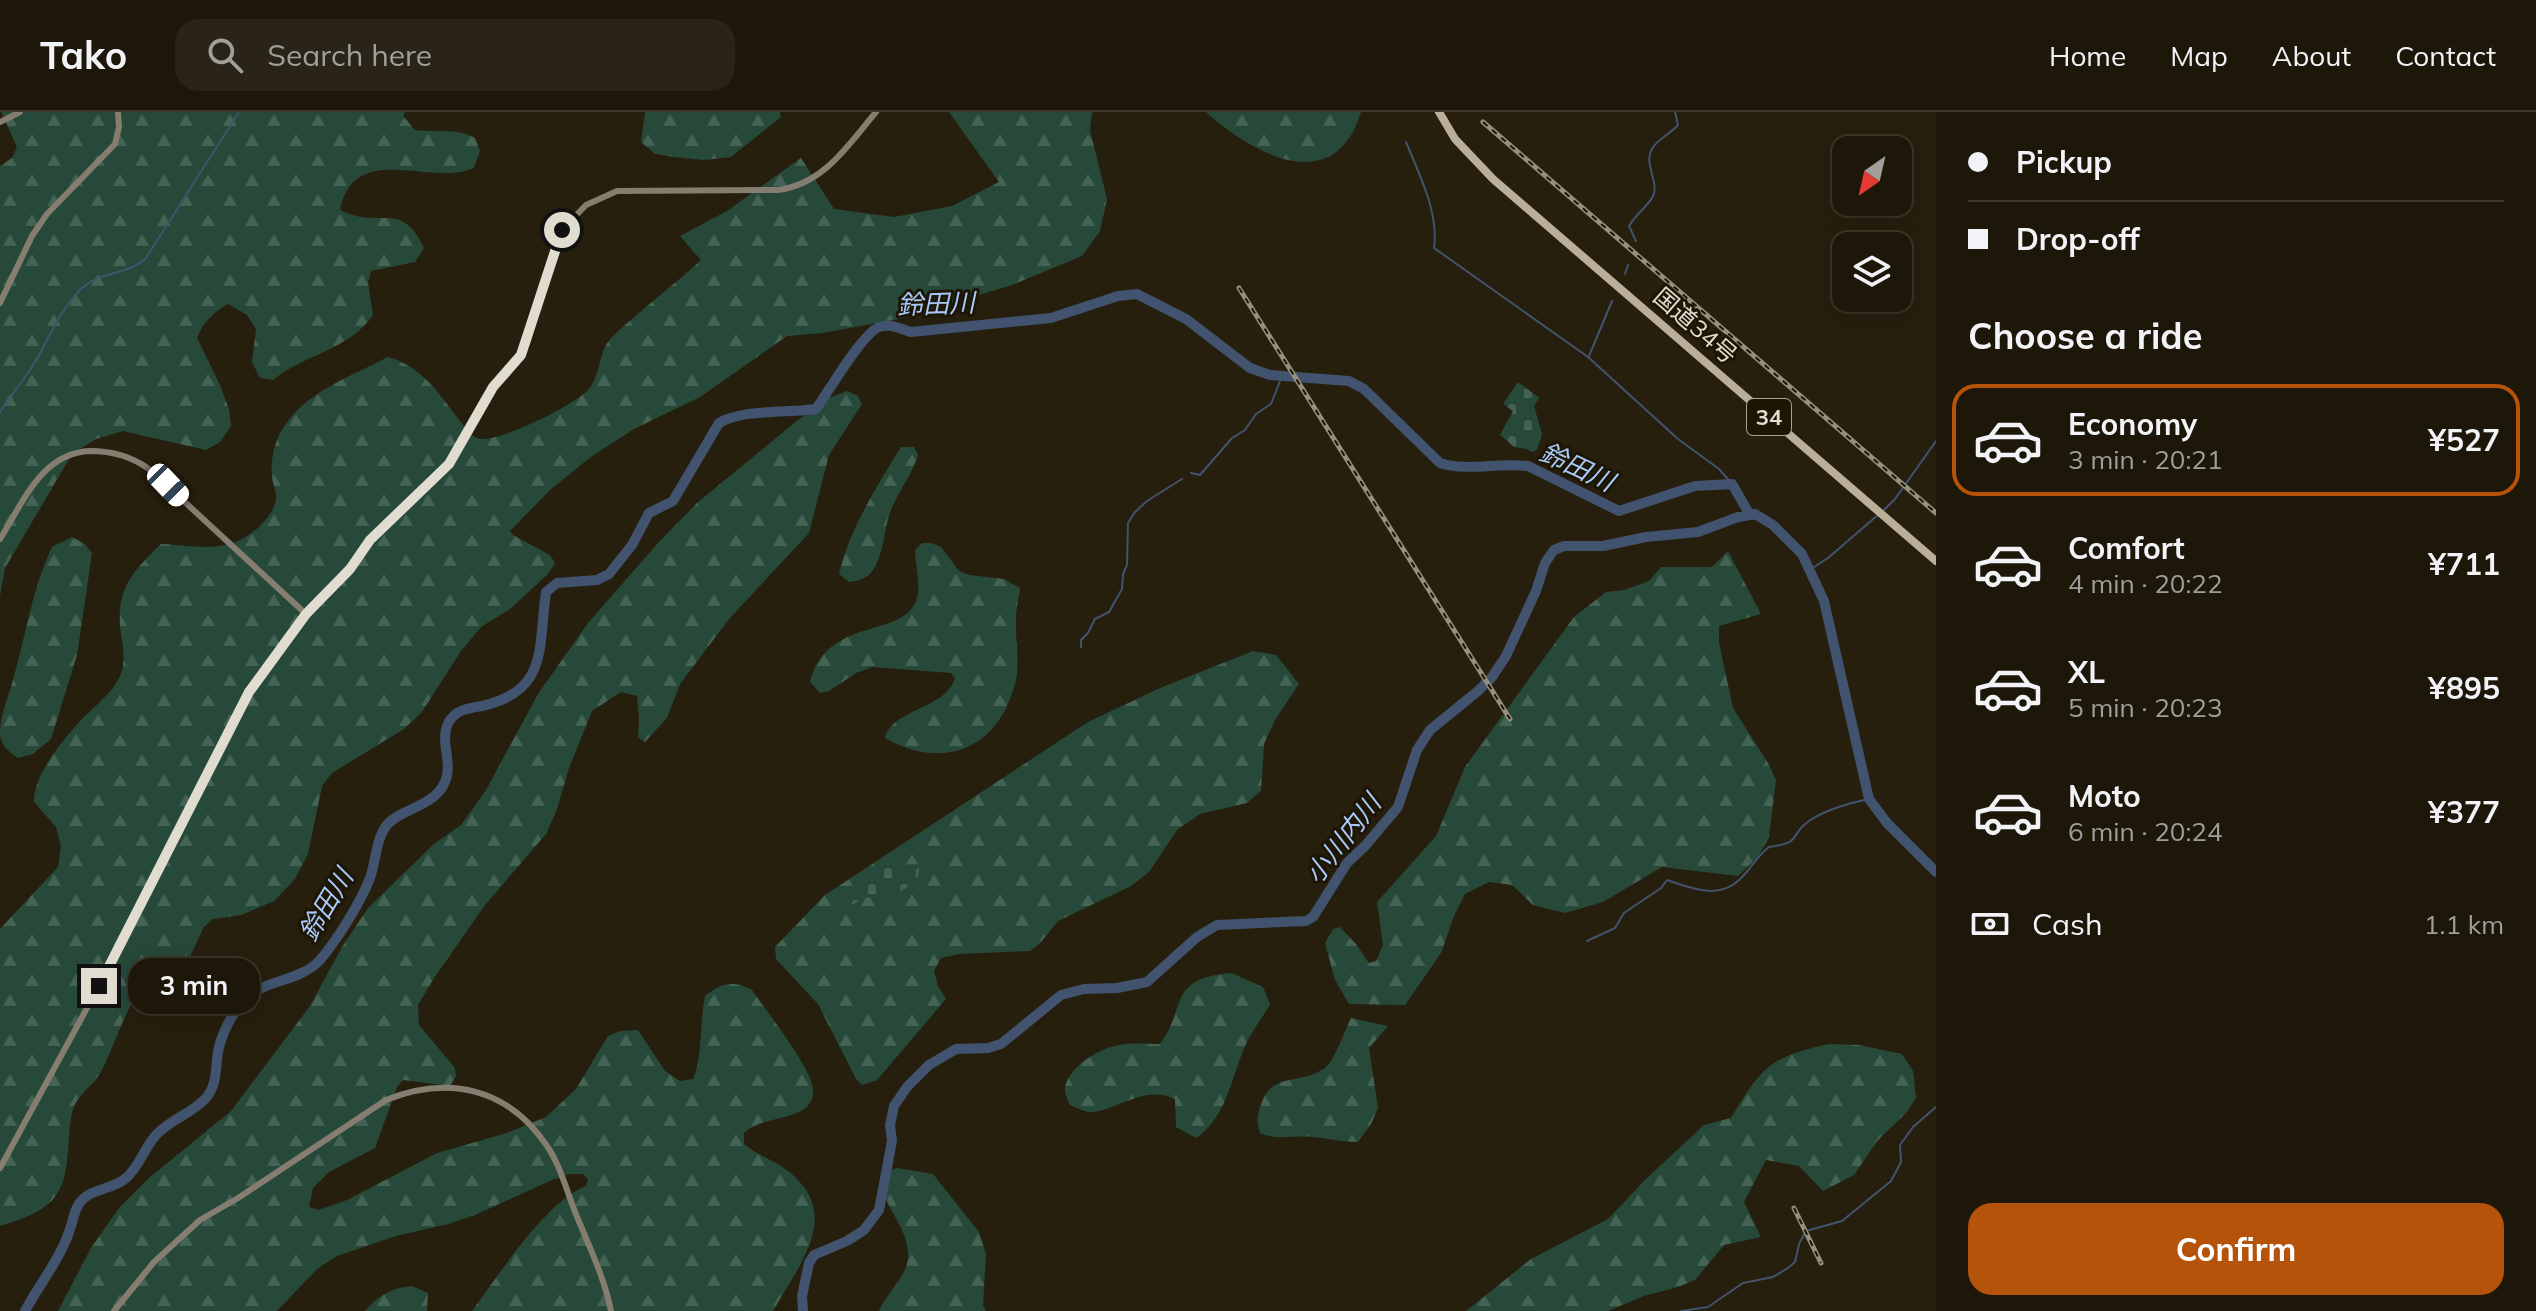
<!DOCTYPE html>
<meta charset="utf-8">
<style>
:root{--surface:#1d170a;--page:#2a2418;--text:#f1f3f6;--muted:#a09f9c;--line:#3b362b;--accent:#b45309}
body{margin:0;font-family:Mulish,"Noto Sans JP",sans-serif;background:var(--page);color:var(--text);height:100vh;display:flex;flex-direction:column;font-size:30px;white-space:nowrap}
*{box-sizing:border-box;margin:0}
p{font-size:26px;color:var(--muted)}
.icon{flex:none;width:44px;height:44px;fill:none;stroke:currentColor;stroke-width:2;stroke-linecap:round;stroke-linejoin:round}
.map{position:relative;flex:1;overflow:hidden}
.sheet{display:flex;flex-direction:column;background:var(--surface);width:600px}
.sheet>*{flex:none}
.top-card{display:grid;align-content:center;height:176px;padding:0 32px;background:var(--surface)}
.needle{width:52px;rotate:214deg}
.fabs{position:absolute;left:1832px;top:24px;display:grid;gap:16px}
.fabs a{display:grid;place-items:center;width:80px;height:80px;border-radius:16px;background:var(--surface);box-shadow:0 4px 20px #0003,0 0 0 2px var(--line);font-size:40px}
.end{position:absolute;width:36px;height:36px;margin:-18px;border:10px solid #e1dcd0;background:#111;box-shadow:0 0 0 4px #111}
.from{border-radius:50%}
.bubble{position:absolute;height:56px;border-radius:24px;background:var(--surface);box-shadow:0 4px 20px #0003,0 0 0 2px var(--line);font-size:26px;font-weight:700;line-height:56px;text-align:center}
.car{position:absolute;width:24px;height:48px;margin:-24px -12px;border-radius:10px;box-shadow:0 0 6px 2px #0007;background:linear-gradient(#fff 24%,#345 0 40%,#fff 0 76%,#345 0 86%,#fff 0)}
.top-card b{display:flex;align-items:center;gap:28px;height:76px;font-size:30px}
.top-card b+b{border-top:2px solid var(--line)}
.top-card i{width:20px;height:20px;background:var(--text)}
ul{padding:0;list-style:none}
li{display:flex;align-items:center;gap:24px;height:112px;margin:0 16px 12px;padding:0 16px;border:4px solid transparent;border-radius:24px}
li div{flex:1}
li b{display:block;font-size:30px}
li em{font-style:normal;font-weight:700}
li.active{border-color:var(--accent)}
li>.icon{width:72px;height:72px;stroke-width:1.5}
h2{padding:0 32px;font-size:36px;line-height:96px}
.pay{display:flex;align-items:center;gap:20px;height:88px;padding:0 32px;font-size:30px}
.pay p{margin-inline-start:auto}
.action{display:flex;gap:16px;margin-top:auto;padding:16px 32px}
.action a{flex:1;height:92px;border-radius:24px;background:var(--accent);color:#fff;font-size:32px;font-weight:700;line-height:92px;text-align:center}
header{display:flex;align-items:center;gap:48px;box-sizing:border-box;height:112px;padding:0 40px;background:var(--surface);border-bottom:2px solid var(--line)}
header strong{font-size:38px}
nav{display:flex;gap:44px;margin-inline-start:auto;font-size:28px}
.search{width:560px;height:72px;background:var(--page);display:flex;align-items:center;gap:20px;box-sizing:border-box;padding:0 28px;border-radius:24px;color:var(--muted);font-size:30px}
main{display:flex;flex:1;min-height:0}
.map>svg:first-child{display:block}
.forest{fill:url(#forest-firs)}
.cemetery{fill:url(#cemetery-stones)}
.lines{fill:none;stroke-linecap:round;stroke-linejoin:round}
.stream{stroke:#41536e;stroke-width:2}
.river{stroke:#41536e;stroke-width:10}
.secondary{stroke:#857d70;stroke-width:6}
.highway{stroke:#bbaf99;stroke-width:8}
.rail-casing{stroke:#958f80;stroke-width:5}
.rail{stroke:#1e1604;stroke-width:2;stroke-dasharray:6;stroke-linecap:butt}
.route{stroke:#e1dcd0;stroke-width:10}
.labels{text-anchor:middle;stroke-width:6;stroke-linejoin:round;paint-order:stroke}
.shield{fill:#1e1604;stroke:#a6a193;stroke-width:2}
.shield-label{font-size:22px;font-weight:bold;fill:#e1dcd0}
.street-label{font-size:24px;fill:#e1dcd0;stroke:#1e1604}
.water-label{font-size:26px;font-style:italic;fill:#a8cafc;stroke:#1e1604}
</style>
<header>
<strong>Tako</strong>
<div class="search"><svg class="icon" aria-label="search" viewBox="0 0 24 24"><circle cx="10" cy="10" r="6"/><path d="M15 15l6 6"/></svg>Search here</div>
<nav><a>Home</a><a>Map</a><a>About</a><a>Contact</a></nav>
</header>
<main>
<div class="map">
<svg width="1936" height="1199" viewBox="0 0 1936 1199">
<defs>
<pattern id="forest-firs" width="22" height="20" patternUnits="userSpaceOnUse" patternTransform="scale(2)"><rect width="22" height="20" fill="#26493a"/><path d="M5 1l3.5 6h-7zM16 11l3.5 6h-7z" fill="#456355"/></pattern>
<pattern id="cemetery-stones" width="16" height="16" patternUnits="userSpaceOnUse" patternTransform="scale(2)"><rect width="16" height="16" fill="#26493a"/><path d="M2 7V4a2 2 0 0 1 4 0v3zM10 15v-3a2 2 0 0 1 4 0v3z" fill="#456355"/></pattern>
</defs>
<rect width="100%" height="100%" fill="#271f0d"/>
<path class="forest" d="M 1,0 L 405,0 L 403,4 L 415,18 C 438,21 455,15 475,26 L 480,39 L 474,56 C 430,75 354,28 340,98 C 379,118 402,87 424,136 L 415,150 L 371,159 L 368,170 L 373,203 C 348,239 304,242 273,268 L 260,266 L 252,250 L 256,217 L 247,203 L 228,192 C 214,200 203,210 197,226 L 220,273 L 229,297 L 231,314 L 220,330 L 206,338 L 123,319 L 96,327 L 72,342 L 5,456 L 0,484 L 0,54 L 12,46 L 17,35 Z
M 645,0 L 780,0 L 781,5 L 731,45 L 704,48 L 674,45 L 655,42 L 641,30 Z
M 949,0 L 1092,0 L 1090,18 L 1107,87 L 1100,119 L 1082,144 L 1012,173 L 899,207 L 822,221 L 787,224 L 700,285 L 634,317 L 592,344 L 550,378 L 510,419 L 513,423 L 550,443 L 555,451 L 548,462 L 510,497 L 481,515 L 461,539 L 422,600 L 404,617 L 332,661 L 322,674 L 308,742 L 295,767 L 274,789 L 241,803 L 213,807 L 204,815 L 182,861 L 168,873 C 161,873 151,871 144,876 C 125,892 113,941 99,963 C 91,975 78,983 73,997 C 65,1026 73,1063 54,1086 C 40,1102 19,1108 0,1114 L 0,817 L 58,755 L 61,734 L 56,715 L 34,690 C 33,663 65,625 83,606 C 96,593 116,578 122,559 C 125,548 123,533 121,522 C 115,478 131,461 161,432 C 201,434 228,443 260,414 C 268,406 277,395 276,382 C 275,376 272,370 272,364 C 270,347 275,326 286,312 C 308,279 354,263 388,245 C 423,255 438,281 460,309 C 465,315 470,323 477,326 C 493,334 574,293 587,279 C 602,264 597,240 612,225 C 640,198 672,175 701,148 L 680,124 L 727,99 L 801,46 L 834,97 L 894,105 L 952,94 L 999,70 Z
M 1206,0 L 1361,0 C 1334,88 1251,41 1206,0 Z
M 847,279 L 858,284 L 862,292 L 829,343 L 809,421 L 729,507 L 680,572 L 667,606 L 645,630 L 638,625 L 639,606 L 637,584 L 621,580 L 592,599 L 569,656 L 557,697 L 546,722 L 485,793 L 434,866 L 418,893 L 419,913 L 455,956 L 456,964 L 450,974 L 403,968 L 397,975 L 375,1036 L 329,1060 L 313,1076 L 309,1095 L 319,1098 L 347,1088 L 437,1041 L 507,1021 L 546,1005 L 576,977 L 608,924 L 620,919 L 638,918 L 665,959 L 680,969 L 693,967 C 702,950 700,908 705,884 C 722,871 732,868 752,878 C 766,899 813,957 813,979 C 814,987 809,995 801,999 C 782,1009 761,1006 744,1021 L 744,1032 C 755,1042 769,1046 781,1054 C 846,1098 802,1148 773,1199 L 472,1199 C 499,1163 545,1090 586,1074 L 588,1067 L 583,1062 L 569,1062 L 552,1068 L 475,1103 L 448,1112 L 396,1124 L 337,1144 L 317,1157 L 277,1199 L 58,1199 L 91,1136 L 119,1096 L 149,1066 L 231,999 L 310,894 L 342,835 L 368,796 L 434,732 L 461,713 L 486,678 L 538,582 L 588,511 L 659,430 L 697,391 L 798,308 L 829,286 Z
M 901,335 L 914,335 L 918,343 C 912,363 898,380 890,400 C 884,418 884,438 875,455 C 869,465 860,469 849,470 L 839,462 C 850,416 877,374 901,335 Z
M 72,425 L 85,432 L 92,441 L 77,543 L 51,627 L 33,642 L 18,646 C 8,639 2,635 0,622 C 0,603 8,586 13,568 C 26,523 32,477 52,435 Z
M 931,431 L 941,435 L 959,459 L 969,463 L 1004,467 L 1020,476 C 1019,486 1016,496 1016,507 C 1015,527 1020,548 1016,568 C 1000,636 945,660 885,626 C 892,597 946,597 955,566 L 951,561 L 872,555 L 856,561 L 829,579 L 820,581 L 810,570 C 828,500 911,530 918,481 C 920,473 915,449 915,438 L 922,431 Z
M 1728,439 L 1761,502 L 1719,514 L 1719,531 L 1733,596 L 1768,651 L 1776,668 L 1769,725 L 1758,745 L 1738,764 L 1662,755 L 1603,790 L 1565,801 L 1533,793 L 1512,773 L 1489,770 L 1465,782 L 1454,804 L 1441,841 L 1405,893 L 1349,892 L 1335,868 L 1325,831 L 1333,817 L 1340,815 L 1356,832 L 1369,851 L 1376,849 L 1383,833 L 1377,790 L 1436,724 L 1465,655 L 1574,505 L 1606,480 L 1624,478 L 1649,469 L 1661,455 L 1712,455 Z
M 1253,539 L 1276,543 L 1299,572 L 1275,608 L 1264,632 L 1261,679 L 1247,691 L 1200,702 L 1177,718 L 1149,760 L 1131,774 L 1058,809 L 1041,830 L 1030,839 L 959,842 L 941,846 L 934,859 L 938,874 L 946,887 L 877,968 L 862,973 L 856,967 L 818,892 L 776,847 L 775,835 L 825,783 L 1088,610 L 1160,576 Z
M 1231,861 L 1263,875 L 1270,892 C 1263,905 1253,917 1247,930 C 1231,964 1228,1004 1196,1026 L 1176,1015 L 1175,987 C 1147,973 1122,995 1094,1000 C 1086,1001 1077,996 1070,993 C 1068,989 1066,985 1065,980 C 1064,958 1096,938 1115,934 C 1129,930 1146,932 1160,932 C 1188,893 1167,867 1231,861 Z
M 1351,906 L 1388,914 L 1369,936 L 1378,996 L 1371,1012 L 1358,1030 C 1341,1030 1328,1026 1312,1025 C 1293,1023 1277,1029 1260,1021 C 1256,1009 1257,1002 1262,990 C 1273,960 1301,973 1325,956 C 1334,950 1345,918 1351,906 Z
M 1829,932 L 1859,933 L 1902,942 L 1913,959 L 1916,986 L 1906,1001 L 1877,1029 L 1854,1063 L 1823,1079 L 1799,1054 L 1766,1048 L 1744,1090 L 1761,1125 L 1724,1133 L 1695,1168 L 1678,1175 L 1644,1184 L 1608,1199 L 1466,1199 L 1531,1147 L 1608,1107 L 1647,1066 L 1704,1013 L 1731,1006 C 1762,955 1769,945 1829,932 Z
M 897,1056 L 933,1062 L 979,1120 L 986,1142 L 983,1193 L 986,1199 L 879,1199 C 887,1180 908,1164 908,1144 C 909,1113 878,1092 882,1061 Z
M 412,1174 L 428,1181 L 427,1199 L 365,1199 C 379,1183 391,1176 412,1174 Z"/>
<path class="cemetery" d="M 1518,270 L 1539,286 L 1534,294 L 1542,322 L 1537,338 L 1532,340 L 1527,337 L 1514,335 L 1500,323 L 1513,299 L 1503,292 Z
M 920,752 L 917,770 L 882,789 L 865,785 L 846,797 L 841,791 L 851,782 L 866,758 L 893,753 Z"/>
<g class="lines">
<path class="stream" d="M 1406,30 C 1419,62 1439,100 1434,136 L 1588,245 L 1678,327 L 1719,357 L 1732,372
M 1636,129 L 1629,114 C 1636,102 1649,93 1653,84 C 1660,69 1641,50 1654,34 C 1660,26 1671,21 1678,13 L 1675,0
M 1625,162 L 1628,153
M 1589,244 L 1612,189
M 0,300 C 12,281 27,265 38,245 C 51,221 61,197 81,177 C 99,159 129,163 146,146 L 239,0
M 1191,361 L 1200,363 L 1232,326 L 1245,318 L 1256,302 L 1271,292 L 1282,264
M 1884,398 L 1895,387 L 1936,329
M 1811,457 L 1828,446 L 1879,402
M 1081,535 L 1081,528 L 1088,521 L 1095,507 L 1109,500 L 1122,477 L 1123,462 L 1127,453 L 1128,411 L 1135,400 L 1147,389 L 1182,367
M 1587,829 L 1615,816 L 1624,801 L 1661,776 L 1667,768 C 1691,776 1718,788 1739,768 C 1750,758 1757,744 1769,735 C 1804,730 1788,724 1809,709 C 1825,698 1850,691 1869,687
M 1681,1199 L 1708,1195 L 1743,1171 L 1773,1165 L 1788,1156 L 1795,1150 L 1799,1132 L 1806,1119 L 1842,1109 L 1891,1069 L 1901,1050 L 1900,1033 L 1913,1015 L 1936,995"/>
<path class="river" d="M 25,1199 C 40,1171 62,1145 71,1114 C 74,1105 75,1094 83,1087 C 94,1076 114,1077 126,1066 C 140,1054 145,1034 157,1022 C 171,1007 193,1001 206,986 C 218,971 215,957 218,940 C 221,922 233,900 245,887 C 265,867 300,870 320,848 C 337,828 361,790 370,766 C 376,749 376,728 386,714 C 399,697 433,695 444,672 C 455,651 437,628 450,608 C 458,597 470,596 482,594 C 549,579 538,535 546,480 L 557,471 L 597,468 L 609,462 L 632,433 L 649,401 L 673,389 L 719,311 C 742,297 788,301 816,297 C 829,279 861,223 879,215 C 889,211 901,217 911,220 L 1051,206 L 1118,184 L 1137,182 L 1186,207 L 1250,256 L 1270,263 L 1349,269 L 1364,277 L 1440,351 C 1468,360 1499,350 1528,354 L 1619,399 L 1695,374 L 1732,372 L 1750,403
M 803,1199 L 802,1184 L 809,1151 L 814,1143 L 847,1129 L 864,1118 L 879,1098 L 892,1029 L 890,1013 L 894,994 L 907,975 L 929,953 L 956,937 L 988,936 L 1001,932 L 1061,883 L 1084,877 L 1117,876 L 1147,870 L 1197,825 L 1217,813 L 1306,809 L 1313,805 L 1347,751 L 1365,734 L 1398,695 L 1417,638 L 1430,618 L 1478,579 L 1492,565 L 1506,544 L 1536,479 L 1545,451 L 1554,438 L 1564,434 L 1603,434 L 1646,425 L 1698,420 L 1738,405 L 1755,402 L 1773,413 L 1802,442 L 1824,489 L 1869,687 L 1887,711 L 1936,760"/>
<path class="secondary" d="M 0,10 L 20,0
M 0,191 L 32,124 L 47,102 L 115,32 L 119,15 L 118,0
M 0,427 C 23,391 41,341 90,339 C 113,339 131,344 149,357 L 306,502
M 0,1056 L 99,874 L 249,580 L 306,502 L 350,457 L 370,428 L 456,342 L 485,287 L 521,243 L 527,231 L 562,118 L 586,93 L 617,79 L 778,78 C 824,72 848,33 876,0
M 114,1199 L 154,1150 L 200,1108 L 238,1086 L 386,988 C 449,963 508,976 547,1034 C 561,1054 568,1084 578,1107 C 590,1136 605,1168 611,1199"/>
<path class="highway" d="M 1439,0 L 1455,27 L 1493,67 L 1936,449"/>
<defs>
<path id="rail" d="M 1483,10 L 1936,401
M 1239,176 L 1510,607
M 1794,1096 L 1821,1151"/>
</defs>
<use href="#rail" class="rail-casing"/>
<use href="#rail" class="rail"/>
</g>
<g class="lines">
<path class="route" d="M 99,874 L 249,580 L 306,502 L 350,457 L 370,428 L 449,352 L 493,275 L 521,243 L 562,118"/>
</g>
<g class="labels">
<rect class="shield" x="1747" y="287" width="44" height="36" rx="6"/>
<g class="shield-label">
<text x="1769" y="313">34</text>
</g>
<g class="street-label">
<text transform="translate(1695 214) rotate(41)" y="8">国道34号</text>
</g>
<g class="water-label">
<text transform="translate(936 192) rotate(-2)" y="9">鈴田川</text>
<text transform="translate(1577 355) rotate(25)" y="9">鈴田川</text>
<text transform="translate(1343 727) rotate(-52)" y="9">小川内川</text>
<text transform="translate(326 793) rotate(-59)" y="9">鈴田川</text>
</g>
</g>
</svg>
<div class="fabs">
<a><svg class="needle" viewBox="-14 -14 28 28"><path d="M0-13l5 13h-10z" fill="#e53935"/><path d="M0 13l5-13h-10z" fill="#a09f9c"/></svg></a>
<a><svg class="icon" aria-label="layers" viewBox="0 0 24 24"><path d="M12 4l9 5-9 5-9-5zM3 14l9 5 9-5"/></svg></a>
</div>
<i class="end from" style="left:562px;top:118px"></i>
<i class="end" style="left:99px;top:874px"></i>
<div class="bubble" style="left:128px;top:846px;width:132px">3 min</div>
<i class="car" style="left:168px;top:373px;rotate:136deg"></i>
</div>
<section class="sheet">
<div class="top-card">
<b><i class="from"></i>Pickup</b>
<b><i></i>Drop-off</b>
</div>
<h2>Choose a ride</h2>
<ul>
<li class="active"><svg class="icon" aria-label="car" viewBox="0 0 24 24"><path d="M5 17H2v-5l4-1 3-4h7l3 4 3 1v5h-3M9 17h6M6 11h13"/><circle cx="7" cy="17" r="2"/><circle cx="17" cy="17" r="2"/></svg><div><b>Economy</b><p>3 min · 20:21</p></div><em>¥527</em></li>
<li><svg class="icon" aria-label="car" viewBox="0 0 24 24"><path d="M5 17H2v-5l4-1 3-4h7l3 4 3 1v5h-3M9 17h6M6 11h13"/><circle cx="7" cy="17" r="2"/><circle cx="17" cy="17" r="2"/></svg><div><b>Comfort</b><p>4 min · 20:22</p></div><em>¥711</em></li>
<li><svg class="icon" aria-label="car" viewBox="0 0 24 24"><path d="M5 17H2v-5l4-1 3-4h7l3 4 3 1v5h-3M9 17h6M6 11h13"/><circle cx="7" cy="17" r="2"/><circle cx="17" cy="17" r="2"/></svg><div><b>XL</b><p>5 min · 20:23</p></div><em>¥895</em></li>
<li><svg class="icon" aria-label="car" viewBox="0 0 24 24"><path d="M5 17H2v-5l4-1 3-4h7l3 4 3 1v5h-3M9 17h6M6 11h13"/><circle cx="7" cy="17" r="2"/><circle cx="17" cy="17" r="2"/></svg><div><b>Moto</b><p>6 min · 20:24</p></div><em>¥377</em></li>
</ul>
<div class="pay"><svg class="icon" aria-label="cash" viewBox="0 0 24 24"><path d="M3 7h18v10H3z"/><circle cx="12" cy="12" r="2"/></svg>Cash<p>1.1 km</p></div>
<div class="action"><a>Confirm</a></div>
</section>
</main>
